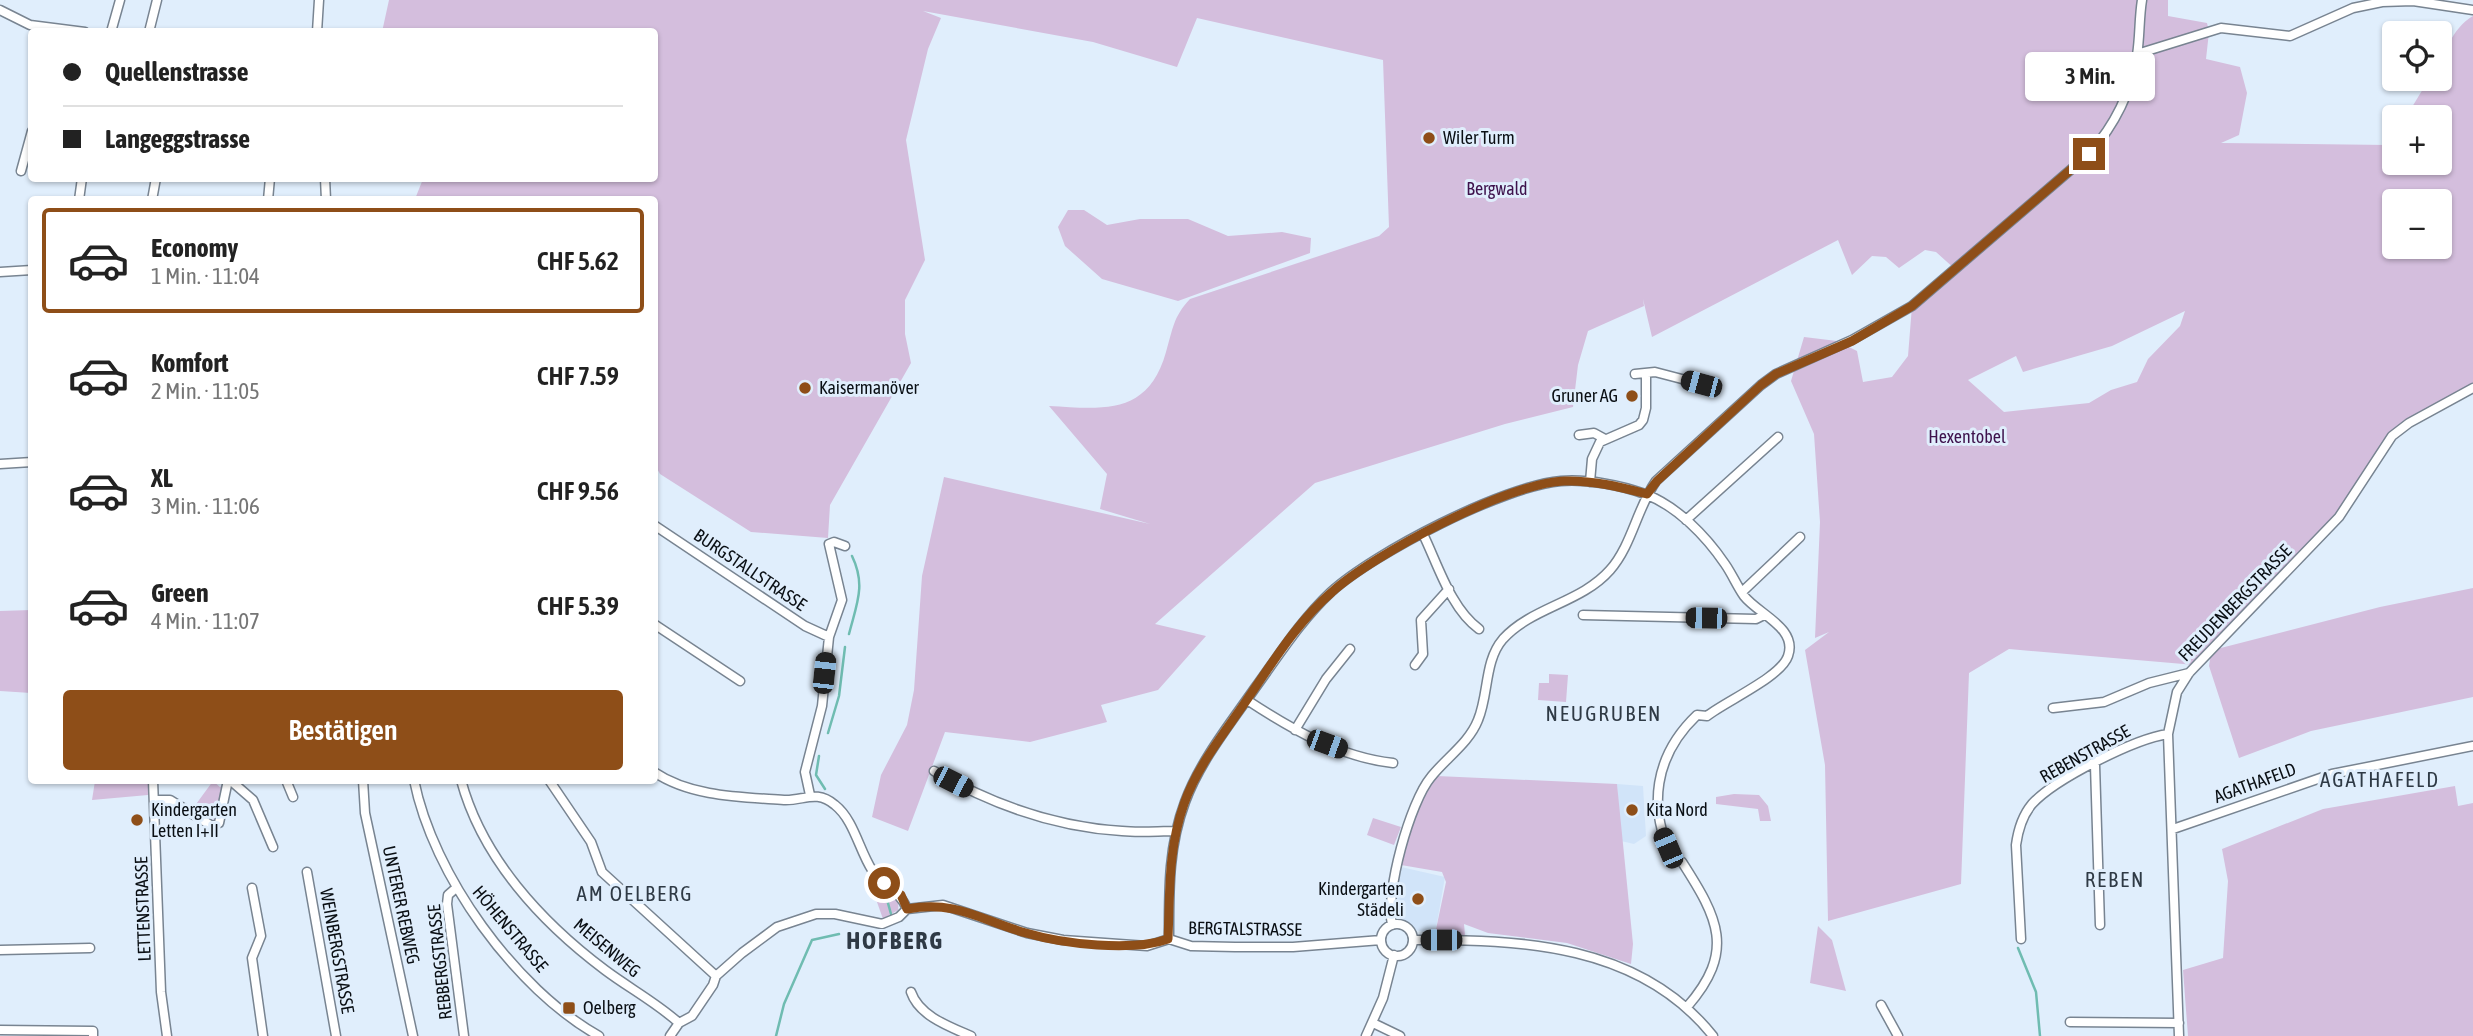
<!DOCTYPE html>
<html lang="de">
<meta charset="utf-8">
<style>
:root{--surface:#fff;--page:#f6f6f6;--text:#222;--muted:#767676;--line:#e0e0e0;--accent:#8e4e18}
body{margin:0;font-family:"Asap Condensed",sans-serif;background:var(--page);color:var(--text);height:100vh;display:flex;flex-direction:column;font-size:26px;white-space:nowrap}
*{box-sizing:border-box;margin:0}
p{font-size:23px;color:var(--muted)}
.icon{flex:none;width:38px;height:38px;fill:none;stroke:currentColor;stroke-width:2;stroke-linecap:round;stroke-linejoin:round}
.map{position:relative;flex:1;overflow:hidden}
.drawer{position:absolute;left:28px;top:196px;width:630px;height:588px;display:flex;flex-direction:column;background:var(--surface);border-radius:7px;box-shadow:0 2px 5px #0004}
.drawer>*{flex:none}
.top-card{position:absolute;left:28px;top:28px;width:630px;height:154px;border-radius:7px;box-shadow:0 2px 5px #0004;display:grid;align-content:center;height:154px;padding:0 35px;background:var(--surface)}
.buttons{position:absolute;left:2382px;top:21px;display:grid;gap:14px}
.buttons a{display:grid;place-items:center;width:70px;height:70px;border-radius:7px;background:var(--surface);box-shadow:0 2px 5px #0004;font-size:35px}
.end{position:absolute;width:32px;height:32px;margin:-16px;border:9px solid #8e4e18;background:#fff;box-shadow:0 0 0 4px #fff}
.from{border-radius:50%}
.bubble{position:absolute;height:49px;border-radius:7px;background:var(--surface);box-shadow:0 2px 5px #0004;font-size:23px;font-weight:600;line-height:49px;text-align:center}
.car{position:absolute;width:21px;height:42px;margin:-21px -10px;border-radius:9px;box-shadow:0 0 5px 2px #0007;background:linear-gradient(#222 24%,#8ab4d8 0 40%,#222 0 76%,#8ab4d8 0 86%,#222 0)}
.top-card b{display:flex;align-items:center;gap:24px;height:66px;font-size:26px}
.top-card b+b{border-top:2px solid var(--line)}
.top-card i{width:18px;height:18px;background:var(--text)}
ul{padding:12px 0 0;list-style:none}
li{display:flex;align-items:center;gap:21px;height:105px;margin:0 14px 10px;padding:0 21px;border:4px solid transparent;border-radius:7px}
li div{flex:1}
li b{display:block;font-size:26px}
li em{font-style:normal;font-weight:600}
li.current{border-color:var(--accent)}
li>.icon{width:63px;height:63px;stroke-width:1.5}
.primary-button{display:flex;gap:14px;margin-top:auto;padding:14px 35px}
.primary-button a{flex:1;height:80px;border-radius:7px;background:var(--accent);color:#fff;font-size:28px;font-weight:600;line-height:80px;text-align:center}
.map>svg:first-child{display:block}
.built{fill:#d1e4f9}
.green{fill:#d4bedd;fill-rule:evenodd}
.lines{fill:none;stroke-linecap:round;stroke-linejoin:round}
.stream{stroke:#6fbcb1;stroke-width:2.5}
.street-casing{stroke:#788491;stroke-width:11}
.street{stroke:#fff;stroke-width:8}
.route{stroke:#8e4e18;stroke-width:9}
.poi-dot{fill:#8e4e18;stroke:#e0eefc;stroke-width:2.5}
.labels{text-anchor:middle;stroke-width:6;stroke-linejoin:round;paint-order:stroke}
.poi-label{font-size:18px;fill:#0a0f14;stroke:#e0eefc;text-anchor:start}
.park-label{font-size:18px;fill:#3e124c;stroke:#e0eefc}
.street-label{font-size:18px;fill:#0a0f14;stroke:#e0eefc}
.quarter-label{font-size:21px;letter-spacing:2px;fill:#2f3a45;stroke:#e0eefc}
.district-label{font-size:24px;font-weight:bold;letter-spacing:2px;fill:#2f3a45;stroke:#e0eefc}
</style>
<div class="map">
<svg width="2473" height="1036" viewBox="0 0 2473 1036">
<rect width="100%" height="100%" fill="#e0eefc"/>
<path class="built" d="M 1617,784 L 1643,786 L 1646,836 L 1634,844 L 1621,841 Z
M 1401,867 L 1445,877 L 1435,934 L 1415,930 L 1394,913 Z"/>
<path class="green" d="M 389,0 L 2168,0 L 2168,16 L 2207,23 L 2209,32 L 2206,59 L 2240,67 L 2247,93 L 2239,135 L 2221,143 L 2388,145 L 2394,137 L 2394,163 L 2440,163 L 2440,117 L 2406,117 L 2429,79 L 2440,79 C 2440,57 2453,27 2473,16 L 2473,385 L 2402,428 L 2354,498 L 2213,650 L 2380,607 L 2473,588 L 2473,697 L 2311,731 L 2239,758 L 2209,666 L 2211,652 L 2195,665 L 2009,649 L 1969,673 L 1961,884 L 1828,921 L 1825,765 L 1805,650 L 1829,632 L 1815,638 L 1820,522 L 1814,434 L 1791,381 L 1804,337 L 1837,341 L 1857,351 L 1863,382 L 1892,377 L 1908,356 L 1912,306 L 1956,270 L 1936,252 L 1925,250 L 1899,268 L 1886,257 L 1872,256 L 1852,275 L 1838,240 L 1652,337 L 1643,299 L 1644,306 L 1588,331 L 1578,365 L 1573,407 L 1505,424 L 1315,483 L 1155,624 L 1206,636 L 1158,690 L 1101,705 L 1107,722 L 1030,742 L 945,732 L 908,831 L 872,817 L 881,775 L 907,725 L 914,690 L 922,576 L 944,477 L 1150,524 L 1100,509 L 1107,474 L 1049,406 C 1103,409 1148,416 1166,352 C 1173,329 1173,317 1190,299 L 1379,236 L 1389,227 L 1383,60 L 1197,18 L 1177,67 L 1093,42 L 923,11 L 941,18 L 928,49 L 906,140 L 925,260 L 905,300 L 905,334 L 911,363 L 830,505 L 828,538 L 751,532 L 660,474 L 654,463 L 654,200 L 415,199 L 423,179 L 654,178 L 654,32 L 382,32 ZM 2394,201 L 2440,201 L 2440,247 L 2394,247 ZM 2185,311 L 2180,326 L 2148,359 L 2137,382 L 2111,390 L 2089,403 L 2004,412 L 1968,380 L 2016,356 L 2023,372 L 2112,346 Z
M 1068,210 L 1084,210 L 1107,225 L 1140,219 L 1188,219 L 1228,236 L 1282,232 L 1311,238 L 1310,253 L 1178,301 L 1102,279 L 1065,246 L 1058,227 Z
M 31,610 L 31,693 L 0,691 L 0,611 Z
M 1549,674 L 1568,675 L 1566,702 L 1538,700 L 1539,683 L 1549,683 Z
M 1437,776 L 1617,784 L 1633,944 L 1631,964 L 1567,943 L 1488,933 L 1464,924 L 1465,935 L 1435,934 L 1446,882 L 1442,872 L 1401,865 L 1416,810 Z
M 95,781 L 148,781 L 148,795 L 92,800 Z
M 213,781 L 220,787 L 224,783 L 219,817 L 215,821 L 201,810 L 191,811 Z
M 2455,786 L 2458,806 L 2473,803 L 2473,1036 L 2188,1036 L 2183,970 L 2223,958 L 2228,881 L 2222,849 L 2323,809 Z
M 1734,794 L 1759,795 L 1768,806 L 1771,821 L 1760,821 L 1758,809 L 1716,804 L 1716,797 Z
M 1373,818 L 1401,827 L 1394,845 L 1367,835 Z
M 875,881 C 886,889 901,895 898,910 L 883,919 L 872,888 Z
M 1818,926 L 1832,940 L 1846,991 L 1810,983 Z"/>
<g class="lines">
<path class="stream" d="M 849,634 C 857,603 866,585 852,556
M 828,733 L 839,696 L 845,647
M 819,756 L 816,775 L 825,789
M 877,888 L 886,896 L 891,914
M 2018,948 L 2036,992 L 2040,1036
M 776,1036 L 784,1004 L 812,940 L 839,934"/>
<defs>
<path id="street" d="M 0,10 L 30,25 L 85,32
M 111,32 L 120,0
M 149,32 L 157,0
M 317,32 L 319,0
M 2137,54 L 2221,28 L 2290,36 L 2353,8 L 2382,2 L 2413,1 L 2473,10
M 21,171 L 32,131
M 325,178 L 326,200
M 79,200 L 82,178
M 152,200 L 156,178
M 268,200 L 270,178
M 0,272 L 32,270
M 1635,374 L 1655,372 L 1701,384
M 1579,435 L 1594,433 L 1605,439
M 0,464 L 32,462
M 1590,482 L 1592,459 L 1600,442 L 1639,425 L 1643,420 L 1646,408 L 1646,373
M 1686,520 L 1778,437
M 654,525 L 805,626 L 829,637
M 1423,534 C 1438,565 1451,609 1479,629
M 1742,592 L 1800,537
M 1583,615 L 1756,619 L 1764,615
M 654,624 L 740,681
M 1415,665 L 1423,654 L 1421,620 L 1449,589
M 1247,700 C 1291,729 1339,757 1393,763
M 2053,708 L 2104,702 L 2149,683 L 2189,673
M 1295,730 L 1326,679 L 1350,649
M 2095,765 L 2100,925
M 934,771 C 991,804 1056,827 1122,831 C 1140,833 1158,831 1176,831
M 654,772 C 691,797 741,797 784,800 C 804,801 816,789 835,805 C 854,820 859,850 872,870 C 882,887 900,890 907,909
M 153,780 L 161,992 L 167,1036
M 230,780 L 253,800 L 273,847
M 286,780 L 293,797
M 363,780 L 365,813 L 413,1036
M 414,780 C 433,875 515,989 599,1036
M 461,780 C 482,858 541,922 605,970 C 629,988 657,1003 679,1023
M 549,780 L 591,842 L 602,872 L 716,976
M 810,795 L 805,772 L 822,706 L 829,637 L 842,600 L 829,544 L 834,542 L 845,546
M 155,800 L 170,800 L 212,826 L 219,823 L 228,780
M 2173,829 L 2332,774 L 2473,746
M 307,872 L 336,1036
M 252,888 L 261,936 L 252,958 L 263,1036
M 456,888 L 448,895 L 447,904 L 464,1036
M1381 940a16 16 0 1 1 32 0a16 16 0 1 1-32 0Z
M 1392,925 C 1385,892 1410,802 1431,777 C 1446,758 1469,743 1478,720 C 1489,694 1484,661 1503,639 C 1532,607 1581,603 1610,570 C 1632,545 1637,508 1656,481 L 1761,385 L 1776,374 L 1852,340 L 1912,306 L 2089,154 C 2114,126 2131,93 2137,55 C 2140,37 2139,18 2142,0
M 1169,939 C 1169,892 1168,847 1185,802 C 1200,761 1230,724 1255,688 C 1279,655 1301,620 1331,592 C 1374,553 1503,486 1561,481 C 1588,479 1620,485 1645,494 C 1677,506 1706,536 1725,564 C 1732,574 1737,586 1744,596 C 1758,614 1798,628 1788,656 C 1781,677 1726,701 1707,716 L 1697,715 C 1655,755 1646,808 1674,860 L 1682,862 C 1718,918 1736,951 1687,1007
M 2021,939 L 2016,845 C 2018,830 2022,816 2032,804 C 2055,779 2134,739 2168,734
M 1413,940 C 1521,939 1640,944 1713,1036
M 0,950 L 90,948
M 911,992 C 919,1016 950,1027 971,1036
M 1881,1005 L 1898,1036
M 2070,1022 L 2179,1023
M 1373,1023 L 1400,1036
M 0,1030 L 93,1031 L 93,1036
M 670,1036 L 679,1023 L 692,1016 L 713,985 L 716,976 L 742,953 L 777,927 L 816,914 L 835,914 L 882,924 L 899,917 L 907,909 L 943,905 L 1027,933 L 1063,940 L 1147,946 L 1169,939 L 1191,946 L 1235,947 L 1293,947 L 1381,940
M 1366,1036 L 1383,998 L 1394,955
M 2179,1036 L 2168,734 L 2177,692 L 2189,673 L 2339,517 L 2392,436 L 2409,423 L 2473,388"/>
</defs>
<use href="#street" class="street-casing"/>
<use href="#street" class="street"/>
</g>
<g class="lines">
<path class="route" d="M 884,883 L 901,895 L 907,909 C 957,900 980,920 1026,933 C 1063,944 1132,952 1168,939 C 1170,892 1168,849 1184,804 C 1197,767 1222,736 1244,704 C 1271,665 1296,623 1332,592 C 1374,554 1508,483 1564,481 C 1592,480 1620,487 1647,494 L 1657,481 L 1761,385 L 1776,374 L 1852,341 L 1912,306 L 2089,154"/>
</g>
<g class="poi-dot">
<circle cx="1429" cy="138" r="7"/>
<circle cx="805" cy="388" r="7"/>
<circle cx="1632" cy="396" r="7"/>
<circle cx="1632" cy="810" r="7"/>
<circle cx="137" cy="820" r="7"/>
<circle cx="1418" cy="899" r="7"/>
<rect x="562" y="1001" width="14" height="14" rx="3.5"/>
</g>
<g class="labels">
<g class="poi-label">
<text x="1443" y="144">Wiler Turm</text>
<text x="819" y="394">Kaisermanöver</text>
<text x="1618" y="402" text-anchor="end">Gruner AG</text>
<text x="151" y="816">Kindergarten<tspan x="151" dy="21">Letten I+II</tspan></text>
<text x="1646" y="816">Kita Nord</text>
<text x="1404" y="895" text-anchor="end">Kindergarten<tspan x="1404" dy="21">Städeli</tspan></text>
<text x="583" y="1014">Oelberg</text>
</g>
<g class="park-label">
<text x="1497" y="195">Bergwald</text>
<text x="1967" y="443">Hexentobel</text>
</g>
<g class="street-label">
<text transform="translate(750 570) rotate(34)" y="6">BURGSTALLSTRASSE</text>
<text transform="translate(2235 603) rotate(-46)" y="6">FREUDENBERGSTRASSE</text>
<text transform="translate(2085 754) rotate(-29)" y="6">REBENSTRASSE</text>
<text transform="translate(2255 783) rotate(-20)" y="6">AGATHAFELD</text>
<text transform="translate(401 905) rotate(78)" y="6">UNTERER REBWEG</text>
<text transform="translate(143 909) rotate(-92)" y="6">LETTENSTRASSE</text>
<text transform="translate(510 929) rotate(50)" y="6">HÖHENSTRASSE</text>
<text transform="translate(1245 929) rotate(1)" y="6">BERGTALSTRASSE</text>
<text transform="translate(607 948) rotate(40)" y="6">MEISENWEG</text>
<text transform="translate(337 951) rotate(80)" y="6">WEINBERGSTRASSE</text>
<text transform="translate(440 962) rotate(-96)" y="6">REBBERGSTRASSE</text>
</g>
<g class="quarter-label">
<text x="1604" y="721">NEUGRUBEN</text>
<text x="2380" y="787">AGATHAFELD</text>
<text x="2115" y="887">REBEN</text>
<text x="635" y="901">AM OELBERG</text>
</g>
<g class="district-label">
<text x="895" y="949">HOFBERG</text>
</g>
</g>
</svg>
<div class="buttons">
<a><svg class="icon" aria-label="locate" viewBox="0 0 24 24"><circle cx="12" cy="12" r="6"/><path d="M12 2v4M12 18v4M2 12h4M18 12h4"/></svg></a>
<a>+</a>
<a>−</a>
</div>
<i class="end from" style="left:884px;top:883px"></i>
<i class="end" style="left:2089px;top:154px"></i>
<div class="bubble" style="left:2025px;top:52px;width:130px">3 Min.</div>
<i class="car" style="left:1701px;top:384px;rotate:285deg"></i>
<i class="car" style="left:1706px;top:618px;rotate:271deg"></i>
<i class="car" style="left:824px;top:673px;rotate:6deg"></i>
<i class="car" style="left:1327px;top:744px;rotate:110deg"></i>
<i class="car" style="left:953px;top:782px;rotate:117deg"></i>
<i class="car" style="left:1668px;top:848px;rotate:337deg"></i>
<i class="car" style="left:1441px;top:940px;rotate:270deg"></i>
<div class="top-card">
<b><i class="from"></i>Quellenstrasse</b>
<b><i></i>Langeggstrasse</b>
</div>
<section class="drawer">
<ul>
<li class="current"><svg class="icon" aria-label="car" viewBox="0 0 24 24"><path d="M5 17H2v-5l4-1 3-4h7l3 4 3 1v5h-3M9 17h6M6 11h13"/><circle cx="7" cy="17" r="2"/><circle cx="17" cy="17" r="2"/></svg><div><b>Economy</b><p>1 Min. · 11:04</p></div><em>CHF 5.62</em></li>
<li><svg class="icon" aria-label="car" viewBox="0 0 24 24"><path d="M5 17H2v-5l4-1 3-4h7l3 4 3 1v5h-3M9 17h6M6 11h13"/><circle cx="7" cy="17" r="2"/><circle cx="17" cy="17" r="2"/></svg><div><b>Komfort</b><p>2 Min. · 11:05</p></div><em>CHF 7.59</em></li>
<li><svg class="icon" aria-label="car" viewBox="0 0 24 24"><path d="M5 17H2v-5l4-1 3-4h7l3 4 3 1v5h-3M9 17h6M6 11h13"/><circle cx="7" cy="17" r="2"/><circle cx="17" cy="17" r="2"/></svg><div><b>XL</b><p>3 Min. · 11:06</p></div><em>CHF 9.56</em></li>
<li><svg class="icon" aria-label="car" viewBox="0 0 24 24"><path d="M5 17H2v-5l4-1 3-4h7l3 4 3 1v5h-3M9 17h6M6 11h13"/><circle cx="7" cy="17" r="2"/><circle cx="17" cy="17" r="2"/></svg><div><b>Green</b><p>4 Min. · 11:07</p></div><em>CHF 5.39</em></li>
</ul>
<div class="primary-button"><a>Bestätigen</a></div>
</section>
</div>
